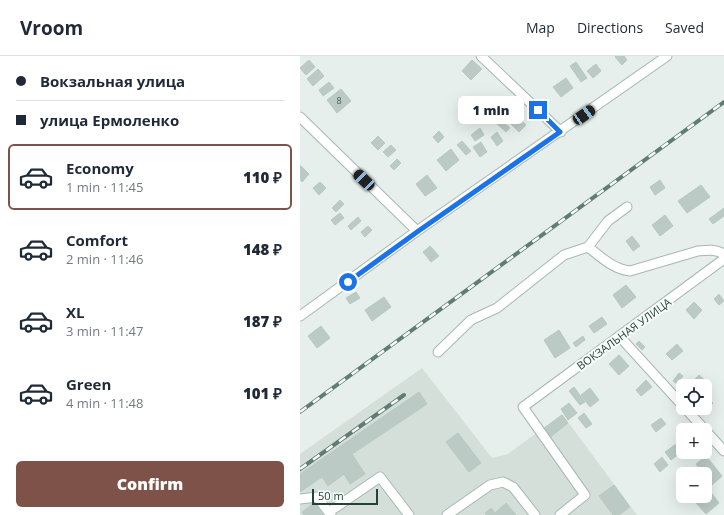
<!DOCTYPE html>
<meta charset="utf-8">
<style>
:root{--surface:#fff;--page:#f6f6f7;--text:#1f2937;--muted:#747a83;--line:#e0e1e3;--accent:#7f5249}
body{margin:0;font-family:"Open Sans",sans-serif;background:var(--page);color:var(--text);height:100vh;display:flex;flex-direction:column;font-size:15px;white-space:nowrap}
*{box-sizing:border-box;margin:0}
p{font-size:13px;color:var(--muted)}
.icon{flex:none;width:22px;height:22px;fill:none;stroke:currentColor;stroke-width:2;stroke-linecap:round;stroke-linejoin:round}
.map{position:relative;flex:1;overflow:hidden}
.side{display:flex;flex-direction:column;background:var(--surface);width:300px}
.side>*{flex:none}
.hud{display:grid;align-content:center;height:88px;padding:0 16px;background:var(--surface)}
.controls{position:absolute;left:376px;top:323px;display:grid;gap:8px}
.controls a{display:grid;place-items:center;width:36px;height:36px;border-radius:6px;background:var(--surface);box-shadow:0 4px 16px #0002;font-size:20px}
.scale{position:absolute;left:12px;bottom:10px;width:66px;box-sizing:border-box;padding-left:4px;border:2px solid #24423a;border-top:0;font-size:11px;line-height:14px;white-space:nowrap;color:#24423a;-webkit-text-stroke:3px #f7fbf9;paint-order:stroke}
.end{position:absolute;width:18px;height:18px;margin:-9px;border:5px solid #1a73e8;background:#fff;box-shadow:0 0 0 2px #fff}
.from{border-radius:50%}
.bubble{position:absolute;height:28px;border-radius:6px;background:var(--surface);box-shadow:0 4px 16px #0002;font-size:13px;font-weight:800;line-height:28px;text-align:center}
.car{position:absolute;width:12px;height:24px;margin:-12px -6px;border-radius:5px;box-shadow:0 0 3px 1px #0007;background:linear-gradient(#222 24%,#8ab4d8 0 40%,#222 0 76%,#8ab4d8 0 86%,#222 0)}
.hud b{display:flex;align-items:center;gap:14px;height:38px;font-size:15px}
.hud b+b{border-top:1px solid var(--line)}
.hud i{width:10px;height:10px;background:var(--text)}
ul{padding:0;list-style:none}
li{display:flex;align-items:center;gap:12px;height:66px;margin:0 8px 6px;padding:0 8px;border:2px solid transparent;border-radius:6px}
li div{flex:1}
li b{display:block;font-size:15px}
li em{font-style:normal;font-weight:800}
li.current{border-color:var(--accent)}
li>.icon{width:36px;height:36px;stroke-width:1.5}
.action{display:flex;gap:8px;margin-top:auto;padding:8px 16px}
.action a{flex:1;height:46px;border-radius:6px;background:var(--accent);color:#fff;font-size:16px;font-weight:800;line-height:46px;text-align:center}
header{display:flex;align-items:center;gap:24px;box-sizing:border-box;height:56px;padding:0 20px;background:var(--surface);border-bottom:1px solid var(--line)}
header strong{font-size:19px}
nav{display:flex;gap:22px;margin-inline-start:auto;font-size:14px}
main{display:flex;flex:1;min-height:0}
.map>svg:first-child{display:block}
.built{fill:#d4dfda}
.building{fill:#bbcac4;stroke:#b8c9c2}
.lines{fill:none;stroke-linecap:round;stroke-linejoin:round}
.minor-casing{stroke:#a8b8b2;stroke-width:11}
.minor{stroke:#fff;stroke-width:9}
.rail-casing{stroke:#5f7d75;stroke-width:4}
.rail{stroke:#f7fbf9;stroke-width:2.5;stroke-dasharray:8;stroke-linecap:butt}
.route{stroke:#1a73e8;stroke-width:5}
.labels{text-anchor:middle;stroke-width:4;stroke-linejoin:round;paint-order:stroke}
.number-label{font-size:9px;fill:#4a645c}
.street-label{font-size:11px;fill:#24423a;stroke:#f7fbf9}
</style>
<header>
<strong>Vroom</strong>
<nav><a>Map</a><a>Directions</a><a>Saved</a></nav>
</header>
<main>
<section class="side">
<div class="hud">
<b><i class="from"></i>Вокзальная улица</b>
<b><i></i>улица Ермоленко</b>
</div>
<ul>
<li class="current"><svg class="icon" aria-label="car" viewBox="0 0 24 24"><path d="M5 17H2v-5l4-1 3-4h7l3 4 3 1v5h-3M9 17h6M6 11h13"/><circle cx="7" cy="17" r="2"/><circle cx="17" cy="17" r="2"/></svg><div><b>Economy</b><p>1 min · 11:45</p></div><em>110 ₽</em></li>
<li><svg class="icon" aria-label="car" viewBox="0 0 24 24"><path d="M5 17H2v-5l4-1 3-4h7l3 4 3 1v5h-3M9 17h6M6 11h13"/><circle cx="7" cy="17" r="2"/><circle cx="17" cy="17" r="2"/></svg><div><b>Comfort</b><p>2 min · 11:46</p></div><em>148 ₽</em></li>
<li><svg class="icon" aria-label="car" viewBox="0 0 24 24"><path d="M5 17H2v-5l4-1 3-4h7l3 4 3 1v5h-3M9 17h6M6 11h13"/><circle cx="7" cy="17" r="2"/><circle cx="17" cy="17" r="2"/></svg><div><b>XL</b><p>3 min · 11:47</p></div><em>187 ₽</em></li>
<li><svg class="icon" aria-label="car" viewBox="0 0 24 24"><path d="M5 17H2v-5l4-1 3-4h7l3 4 3 1v5h-3M9 17h6M6 11h13"/><circle cx="7" cy="17" r="2"/><circle cx="17" cy="17" r="2"/></svg><div><b>Green</b><p>4 min · 11:48</p></div><em>101 ₽</em></li>
</ul>
<div class="action"><a>Confirm</a></div>
</section>
<div class="map">
<svg width="424" height="459" viewBox="0 0 424 459">
<rect width="100%" height="100%" fill="#e6efeb"/>
<path class="built" d="M 122,312 L 192,402 L 208,398 L 262,358 L 337,459 L 0,459 L 0,398 Z"/>
<path class="building" d="M 316,0 L 324,0 L 327,4 L 322,9 L 315,1 Z
M 9,4 L 15,11 L 6,19 L 0,12 Z
M 172,4 L 182,13 L 171,24 L 162,15 Z
M 276,6 L 287,22 L 281,26 L 270,10 Z
M 296,8 L 301,15 L 293,22 L 287,15 Z
M 18,13 L 24,20 L 13,30 L 7,23 Z
M 266,22 L 273,32 L 261,41 L 253,31 Z
M 29,26 L 34,32 L 23,40 L 19,34 Z
M 41,33 L 51,45 L 37,57 L 27,44 Z
M 216,59 L 226,69 L 219,76 L 209,66 Z
M 200,63 L 210,72 L 206,76 L 196,67 Z
M 180,72 L 184,79 L 175,85 L 171,79 Z
M 139,75 L 144,81 L 138,87 L 133,81 Z
M 197,76 L 203,85 L 197,90 L 191,81 Z
M 78,80 L 85,87 L 78,94 L 71,87 Z
M 162,85 L 171,95 L 166,99 L 157,89 Z
M 181,86 L 187,96 L 180,101 L 173,91 Z
M 91,89 L 96,94 L 88,101 L 83,96 Z
M 151,93 L 159,104 L 146,115 L 137,104 Z
M 97,103 L 101,107 L 94,114 L 90,110 Z
M 0,109 L 9,118 L 2,126 L 0,123 Z
M 127,119 L 137,132 L 125,140 L 116,128 Z
M 360,124 L 365,132 L 355,139 L 350,131 Z
M 20,126 L 26,132 L 19,139 L 13,132 Z
M 401,129 L 410,141 L 387,157 L 378,145 Z
M 40,144 L 44,148 L 36,156 L 32,152 Z
M 424,152 L 424,160 L 413,168 L 409,163 Z
M 40,157 L 44,162 L 35,169 L 31,164 Z
M 365,159 L 373,170 L 360,180 L 352,169 Z
M 58,161 L 61,165 L 51,174 L 48,170 Z
M 68,170 L 72,174 L 65,181 L 61,176 Z
M 332,180 L 340,190 L 333,195 L 326,185 Z
M 130,190 L 139,200 L 131,206 L 123,196 Z
M 326,229 L 336,241 L 322,252 L 313,239 Z
M 56,236 L 60,242 L 50,248 L 46,242 Z
M 419,238 L 424,245 L 419,249 L 414,243 Z
M 84,241 L 91,251 L 72,265 L 65,254 Z
M 394,246 L 402,254 L 394,263 L 386,254 Z
M 302,261 L 307,268 L 294,277 L 289,270 Z
M 21,270 L 30,282 L 17,292 L 8,280 Z
M 259,274 L 270,292 L 255,302 L 244,284 Z
M 283,280 L 285,284 L 276,291 L 273,287 Z
M 339,285 L 345,291 L 342,294 L 336,288 Z
M 377,288 L 383,295 L 372,304 L 366,298 Z
M 319,299 L 329,310 L 319,319 L 309,308 Z
M 379,317 L 383,320 L 377,328 L 373,325 Z
M 399,319 L 406,325 L 401,330 L 394,324 Z
M 346,324 L 352,331 L 341,340 L 336,334 Z
M 274,331 L 285,346 L 280,349 L 269,335 Z
M 290,332 L 299,344 L 290,351 L 281,339 Z
M 119,336 L 127,348 L 52,398 L 65,418 L 50,428 L 44,418 L 28,430 L 22,421 L 0,436 L 0,418 Z
M 405,339 L 413,347 L 405,356 L 401,352 L 405,352 Z
M 269,347 L 277,357 L 268,364 L 261,353 Z
M 284,357 L 292,368 L 286,372 L 278,362 Z
M 262,359 L 268,367 L 249,382 L 243,373 Z
M 361,362 L 366,368 L 356,376 L 351,369 Z
M 158,377 L 181,407 L 169,416 L 146,386 Z
M 379,386 L 383,391 L 383,395 L 371,404 L 365,396 Z
M 406,400 L 422,420 L 412,429 L 396,408 Z
M 362,401 L 368,409 L 360,416 L 354,408 Z
M 314,429 L 330,451 L 319,459 L 313,459 L 299,440 Z
M 410,435 L 419,447 L 406,458 L 396,447 Z
M 14,447 L 23,459 L 4,459 L 2,456 Z
M 206,447 L 216,459 L 187,459 L 185,457 L 191,452 L 195,457 Z"/>
<g class="lines">
<defs>
<path id="minor" d="M 181,0 L 261,76
M 0,61 L 117,175
M 288,191 C 301,201 313,213 330,215 L 398,195 C 408,194 415,193 424,198
M 0,260 L 117,175 L 367,0
M 320,281 L 383,350
M 138,296 L 171,264 L 197,252 L 264,199 L 288,191 L 308,165 L 327,151
M 385,352 L 424,395
M 0,443 L 17,441 L 31,459
M 29,456 L 80,421 L 109,459
M 147,459 L 190,429 L 203,426 L 213,431 L 235,459
M 260,459 L 285,439 L 223,351 L 424,203"/>
</defs>
<use href="#minor" class="minor-casing"/>
<use href="#minor" class="minor"/>
<defs>
<path id="rail" d="M 0,356 L 424,46
M 0,413 L 104,339"/>
</defs>
<use href="#rail" class="rail-casing"/>
<use href="#rail" class="rail"/>
</g>
<g class="lines">
<path class="route" d="M 48,226 L 117,176 L 260,76 L 238,54"/>
</g>
<g class="labels">
<g class="number-label">
<text x="39" y="48">8</text>
</g>
<g class="street-label">
<text transform="translate(324 278) rotate(-36)" y="4">ВОКЗАЛЬНАЯ УЛИЦА</text>
</g>
</g>
</svg>
<div class="controls">
<a><svg class="icon" aria-label="locate" viewBox="0 0 24 24"><circle cx="12" cy="12" r="6"/><path d="M12 2v4M12 18v4M2 12h4M18 12h4"/></svg></a>
<a>+</a>
<a>−</a>
</div>
<div class="scale">50 m</div>
<i class="end from" style="left:48px;top:226px"></i>
<i class="end" style="left:238px;top:54px"></i>
<div class="bubble" style="left:158px;top:40px;width:66px">1 min</div>
<i class="car" style="left:284px;top:59px;rotate:55deg"></i>
<i class="car" style="left:64px;top:124px;rotate:314deg"></i>
</div>
</main>
